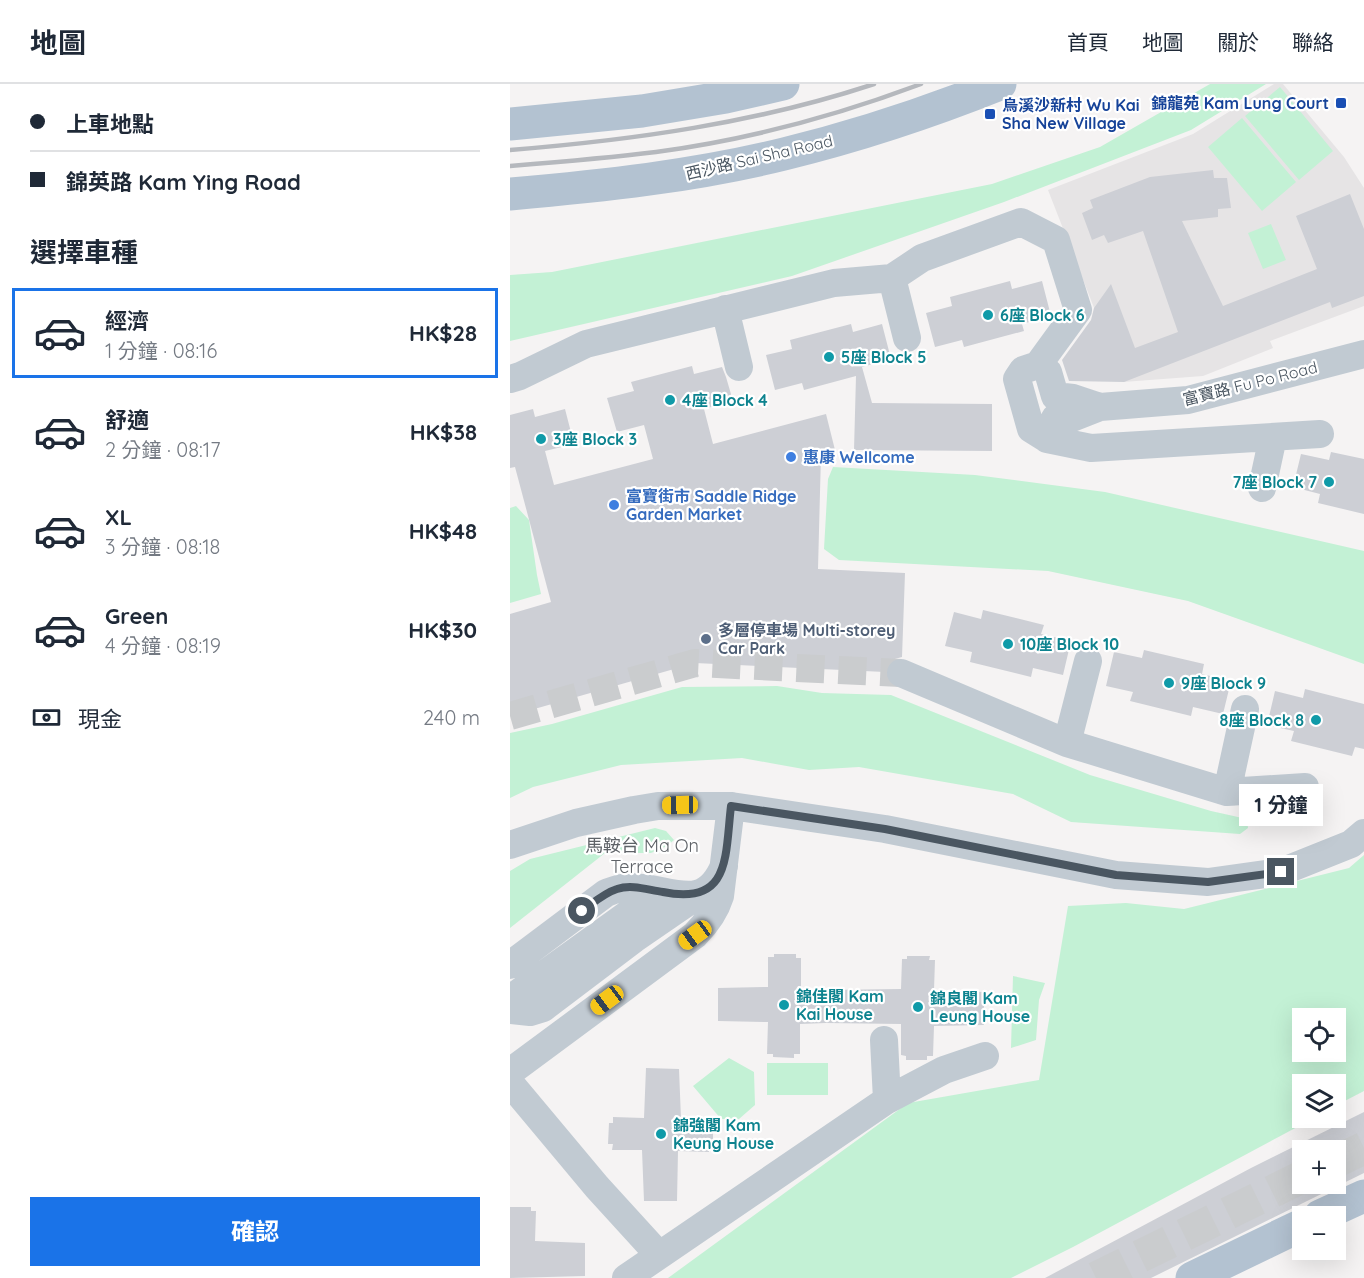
<!DOCTYPE html>
<html lang="zh-TW">
<meta charset="utf-8">
<style>
:root{--surface:#fff;--page:#f6f6f7;--text:#1f2937;--muted:#747a83;--line:#e0e1e3;--accent:#1a73e8}
body{margin:0;font-family:Quicksand,"Noto Sans TC",sans-serif;background:var(--page);color:var(--text);height:100vh;display:flex;flex-direction:column;font-size:22px;white-space:nowrap}
*{box-sizing:border-box;margin:0}
p{font-size:20px;color:var(--muted)}
.icon{flex:none;width:33px;height:33px;fill:none;stroke:currentColor;stroke-width:2;stroke-linecap:round;stroke-linejoin:round}
.map{position:relative;flex:1;overflow:hidden}
.sheet{display:flex;flex-direction:column;background:var(--surface);width:510px}
.sheet>*{flex:none}
.guide{display:grid;align-content:center;height:132px;padding:0 30px;background:var(--surface)}
.controls{position:absolute;left:782px;top:924px;display:grid;gap:12px}
.controls a{display:grid;place-items:center;width:54px;height:54px;border-radius:0px;background:var(--surface);box-shadow:0 6px 24px #0002;font-size:30px}
.end{position:absolute;width:27px;height:27px;margin:-14px;border:8px solid #4a5661;background:#fff;box-shadow:0 0 0 3px #fff}
.from{border-radius:50%}
.bubble{position:absolute;height:42px;border-radius:0px;background:var(--surface);box-shadow:0 6px 24px #0002;font-size:20px;font-weight:700;line-height:42px;text-align:center}
.car{position:absolute;width:18px;height:36px;margin:-18px -9px;border-radius:8px;box-shadow:0 0 4px 2px #0007;background:linear-gradient(#f5c518 24%,#345 0 40%,#f5c518 0 76%,#345 0 86%,#f5c518 0)}
.guide b{display:flex;align-items:center;gap:21px;height:57px;font-size:22px}
.guide b+b{border-top:2px solid var(--line)}
.guide i{width:15px;height:15px;background:var(--text)}
ul{padding:0;list-style:none}
li{display:flex;align-items:center;gap:18px;height:90px;margin:0 12px 9px;padding:0 18px;border:3px solid transparent;border-radius:0px}
li div{flex:1}
li b{display:block;font-size:22px}
li em{font-style:normal;font-weight:700}
li.selected{border-color:var(--accent)}
li>.icon{width:54px;height:54px;stroke-width:1.5}
h2{padding:0 30px;font-size:27px;line-height:72px}
.pay{display:flex;align-items:center;gap:15px;height:66px;padding:0 30px;font-size:22px}
.pay p{margin-inline-start:auto}
.primary-button{display:flex;gap:12px;margin-top:auto;padding:12px 30px}
.primary-button a{flex:1;height:69px;border-radius:0px;background:var(--accent);color:#fff;font-size:24px;font-weight:700;line-height:69px;text-align:center}
header{display:flex;align-items:center;gap:36px;box-sizing:border-box;height:84px;padding:0 30px;background:var(--surface);border-bottom:2px solid var(--line)}
header strong{font-size:28px}
nav{display:flex;gap:33px;margin-inline-start:auto;font-size:21px}
main{display:flex;flex:1;min-height:0}
.map>svg:first-child{display:block}
.education{fill:#e6e4e5}
.green{fill:#c3f1d5;fill-rule:evenodd}
.building{fill:#cdcfd5;fill-rule:evenodd}
.lines{fill:none;stroke-linecap:round;stroke-linejoin:round}
.minor-tunnel{stroke:#caccce;stroke-width:28;stroke-dasharray:28 14;stroke-linecap:butt}
.major-tunnel{stroke:#caccce;stroke-width:33;stroke-dasharray:33 16;stroke-linecap:butt}
.minor{stroke:#c1cad2;stroke-width:28}
.major{stroke:#b3c2d1;stroke-width:33}
.rail{stroke:#b5b8bd;stroke-width:4.5}
.route{stroke:#4a5661;stroke-width:8}
.transit-dot{fill:#1a4fb4;stroke:#fff;stroke-width:2}
.culture-dot{fill:#0f9aa8;stroke:#fff;stroke-width:2}
.shop-dot{fill:#3f7fe0;stroke:#fff;stroke-width:2}
.service-dot{fill:#5c6f8a;stroke:#fff;stroke-width:2}
.labels{text-anchor:middle;stroke-width:4.5;stroke-linejoin:round;paint-order:stroke}
.transit-label{font-size:16px;font-weight:bold;fill:#164399;stroke:#fff;text-anchor:end}
.street-label{font-size:16px;fill:#4a5661;stroke:#fff}
.culture-label{font-size:16px;font-weight:bold;fill:#0d838f;stroke:#fff;text-anchor:start}
.shop-label{font-size:16px;font-weight:bold;fill:#366cbe;stroke:#fff;text-anchor:start}
.service-label{font-size:16px;font-weight:bold;fill:#4e5e75;stroke:#fff;text-anchor:start}
.neighbourhood-label{font-size:18px;fill:#5f6368;stroke:#fff}
</style>
<header>
<strong>地圖</strong>
<nav><a>首頁</a><a>地圖</a><a>關於</a><a>聯絡</a></nav>
</header>
<main>
<section class="sheet">
<div class="guide">
<b><i class="from"></i>上車地點</b>
<b><i></i>錦英路 Kam Ying Road</b>
</div>
<h2>選擇車種</h2>
<ul>
<li class="selected"><svg class="icon" aria-label="car" viewBox="0 0 24 24"><path d="M5 17H2v-5l4-1 3-4h7l3 4 3 1v5h-3M9 17h6M6 11h13"/><circle cx="7" cy="17" r="2"/><circle cx="17" cy="17" r="2"/></svg><div><b>經濟</b><p>1 分鐘 · 08:16</p></div><em>HK$28</em></li>
<li><svg class="icon" aria-label="car" viewBox="0 0 24 24"><path d="M5 17H2v-5l4-1 3-4h7l3 4 3 1v5h-3M9 17h6M6 11h13"/><circle cx="7" cy="17" r="2"/><circle cx="17" cy="17" r="2"/></svg><div><b>舒適</b><p>2 分鐘 · 08:17</p></div><em>HK$38</em></li>
<li><svg class="icon" aria-label="car" viewBox="0 0 24 24"><path d="M5 17H2v-5l4-1 3-4h7l3 4 3 1v5h-3M9 17h6M6 11h13"/><circle cx="7" cy="17" r="2"/><circle cx="17" cy="17" r="2"/></svg><div><b>XL</b><p>3 分鐘 · 08:18</p></div><em>HK$48</em></li>
<li><svg class="icon" aria-label="car" viewBox="0 0 24 24"><path d="M5 17H2v-5l4-1 3-4h7l3 4 3 1v5h-3M9 17h6M6 11h13"/><circle cx="7" cy="17" r="2"/><circle cx="17" cy="17" r="2"/></svg><div><b>Green</b><p>4 分鐘 · 08:19</p></div><em>HK$30</em></li>
</ul>
<div class="pay"><svg class="icon" aria-label="cash" viewBox="0 0 24 24"><path d="M3 7h18v10H3z"/><circle cx="12" cy="12" r="2"/></svg>現金<p>240 m</p></div>
<div class="primary-button"><a>確認</a></div>
</section>
<div class="map">
<svg width="854" height="1194" viewBox="0 0 854 1194">
<rect width="100%" height="100%" fill="#f5f3f3"/>
<path class="education" d="M 764,0 L 773,0 L 834,73 L 854,104 L 854,222 L 760,257 L 763,264 L 693,292 L 613,298 L 538,106 L 683,50 Z"/>
<path class="green" d="M 700,0 L 756,0 L 681,46 L 494,118 L 282,192 L 0,257 L 0,191 L 42,188 L 482,100 L 590,63 Z
M 770,3 L 823,67 L 789,96 L 735,32 Z
M 732,34 L 786,98 L 752,127 L 698,63 Z
M 761,140 L 776,176 L 753,185 L 738,149 Z
M 323,383 L 465,391 L 595,408 L 854,467 L 854,580 L 678,517 L 538,487 L 329,476 L 314,465 L 318,395 Z
M 6,422 L 19,436 L 27,491 L 31,510 L 0,519 L 0,424 Z
M 267,602 L 312,609 L 381,611 L 580,691 L 701,727 L 737,735 L 738,744 L 730,750 L 561,738 L 503,710 L 349,683 L 299,686 L 232,674 L 111,681 L 23,703 L 0,714 L 0,649 L 42,640 L 172,603 Z
M 145,744 L 156,747 L 164,756 L 157,762 L 141,769 L 95,769 L 0,844 L 0,787 L 20,775 Z
M 854,771 L 854,1007 L 825,1022 L 825,1000 L 792,1000 L 792,1034 L 804,1034 L 563,1163 L 501,1194 L 158,1194 L 398,1019 L 529,996 L 558,822 L 616,819 L 674,825 L 839,784 ZM 792,934 L 825,934 L 825,968 L 792,968 Z
M 503,892 L 535,899 L 529,916 L 526,956 L 501,964 Z
M 219,974 L 244,988 L 245,1021 L 229,1035 L 211,1035 L 183,1002 Z
M 257,979 L 318,979 L 318,1011 L 257,1011 Z"/>
<path class="building" d="M 703,86 L 704,94 L 717,94 L 721,124 L 708,125 L 708,133 L 672,137 L 713,222 L 807,185 L 786,132 L 840,110 L 854,145 L 854,212 L 822,224 L 820,218 L 614,298 L 559,297 L 552,276 L 581,236 L 584,224 L 601,200 L 625,264 L 668,248 L 633,147 L 598,159 L 594,151 L 582,156 L 572,129 L 583,124 L 580,116 L 640,93 Z
M 500,197 L 502,205 L 532,197 L 541,232 L 512,240 L 514,247 L 454,263 L 452,256 L 425,263 L 416,229 L 442,222 L 440,213 Z
M 341,240 L 343,248 L 372,240 L 381,275 L 352,283 L 362,319 L 482,320 L 482,367 L 344,366 L 346,292 L 294,306 L 292,299 L 265,306 L 256,271 L 282,265 L 280,256 Z
M 182,282 L 184,290 L 212,283 L 216,293 L 223,317 L 194,325 L 203,360 L 316,330 L 326,370 L 311,370 L 308,485 L 395,489 L 392,573 L 381,576 L 376,582 L 375,588 L 185,579 L 0,632 L 0,530 L 41,518 L 5,383 L 0,384 L 0,331 L 23,325 L 25,333 L 55,325 L 64,360 L 35,367 L 44,401 L 143,375 L 134,341 L 107,348 L 97,314 L 124,307 L 121,298 Z
M 821,368 L 854,375 L 854,430 L 808,419 L 810,410 L 783,403 L 791,370 L 819,376 Z
M 473,526 L 534,541 L 531,550 L 561,557 L 553,591 L 523,584 L 521,593 L 460,578 L 462,568 L 435,562 L 444,528 L 471,535 Z
M 634,566 L 694,580 L 692,590 L 721,597 L 713,630 L 683,623 L 681,632 L 620,617 L 623,608 L 596,602 L 604,568 L 632,574 Z
M 795,605 L 854,620 L 854,665 L 845,663 L 842,672 L 781,657 L 784,647 L 757,641 L 765,607 L 793,614 Z
M 264,870 L 286,870 L 286,874 L 291,874 L 291,905 L 316,906 L 391,905 L 392,875 L 397,875 L 397,872 L 420,872 L 419,876 L 425,876 L 424,906 L 474,908 L 474,941 L 424,942 L 423,972 L 417,972 L 417,976 L 396,976 L 396,972 L 391,971 L 391,940 L 316,939 L 290,940 L 290,970 L 284,970 L 284,974 L 263,973 L 263,970 L 257,970 L 258,938 L 208,937 L 208,904 L 258,903 L 258,873 L 264,873 Z
M 136,984 L 169,985 L 171,1035 L 200,1035 L 200,1040 L 203,1040 L 203,1063 L 199,1063 L 199,1068 L 168,1067 L 167,1117 L 134,1117 L 132,1066 L 102,1066 L 103,1060 L 98,1060 L 99,1039 L 103,1039 L 103,1033 L 134,1034 Z
M 854,1028 L 854,1089 L 641,1194 L 535,1194 L 741,1084 ZM 792,1066 L 825,1066 L 825,1100 L 792,1100 Z
M 0,1123 L 21,1123 L 21,1127 L 26,1127 L 25,1157 L 75,1159 L 75,1192 L 0,1194 Z"/>
<g class="lines">
<path class="minor-tunnel" d="M 0,632 L 185,579 L 391,589"/>
<path class="major-tunnel" d="M 825,1078 L 854,1064
M 586,1194 L 792,1093"/>
<path class="minor" d="M 382,194 L 397,254
M 215,225 L 229,283
M 0,295 L 10,292 L 76,260 L 324,199 L 382,194 L 412,174 L 511,138 L 546,156 L 568,226 L 528,281
M 590,323 L 563,314 L 545,312 L 538,288 L 528,281 L 513,286 L 507,295 L 521,345 L 537,355 L 545,334 L 562,334 L 590,323 L 678,316 L 854,270
M 537,355 L 581,364 L 810,350
M 752,404 L 763,353
M 391,589 L 557,659 L 717,708 L 795,703
M 557,659 L 578,577
M 717,708 L 735,625
M 0,761 L 66,739 L 124,726 L 148,722 L 221,722 L 375,745 L 606,791 L 698,798 L 771,788 L 841,760 L 854,749
M 0,881 L 96,809 C 104,806 111,803 119,803 C 158,802 193,832 214,782
M 0,915 L 122,827 L 154,809
M 0,926 L 20,928 L 33,924 L 124,855 L 191,809
M 374,956 L 377,1016
M 0,988 L 185,851 C 197,839 205,828 210,812 L 221,722
M 0,999 L 87,1103 L 149,1171
M 116,1194 L 377,1016 L 434,986 L 475,972"/>
<path class="major" d="M 0,40 L 132,27 L 216,13 L 273,0
M 0,110 C 92,102 185,92 274,70 C 348,52 420,28 490,0
M 810,1132 L 854,1112
M 682,1194 L 792,1141"/>
<path class="rail" d="M 0,66 C 123,56 246,39 364,0
M 0,82 C 49,78 97,74 146,68 C 236,56 326,32 411,0"/>
</g>
<g class="lines">
<path class="route" d="M 72,827 C 83,819 94,809 107,805 C 122,800 138,806 153,808 C 221,822 215,772 221,722 L 375,745 L 606,791 L 698,798 L 771,788"/>
</g>
<g class="transit-dot">
<rect x="825" y="13" width="12" height="12" rx="3"/>
<rect x="474" y="24" width="12" height="12" rx="3"/>
</g>
<g class="culture-dot">
<circle cx="478" cy="231" r="6"/>
<circle cx="319" cy="273" r="6"/>
<circle cx="160" cy="316" r="6"/>
<circle cx="31" cy="355" r="6"/>
<circle cx="819" cy="398" r="6"/>
<circle cx="498" cy="560" r="6"/>
<circle cx="659" cy="599" r="6"/>
<circle cx="806" cy="636" r="6"/>
<circle cx="274" cy="921" r="6"/>
<circle cx="408" cy="923" r="6"/>
<circle cx="151" cy="1050" r="6"/>
</g>
<g class="shop-dot">
<circle cx="281" cy="373" r="6"/>
<circle cx="104" cy="421" r="6"/>
</g>
<circle class="service-dot" cx="196" cy="555" r="6"/>
<g class="labels">
<g class="transit-label">
<text x="819" y="25">錦龍苑 Kam Lung Court</text>
<text x="492" y="27" text-anchor="start">烏溪沙新村 Wu Kai<tspan x="492" dy="18">Sha New Village</tspan></text>
</g>
<g class="street-label">
<text transform="translate(249 73) rotate(-13)" y="6">西沙路 Sai Sha Road</text>
<text transform="translate(740 299) rotate(-14)" y="6">富寶路 Fu Po Road</text>
</g>
<g class="culture-label">
<text x="490" y="237">6座 Block 6</text>
<text x="331" y="279">5座 Block 5</text>
<text x="172" y="322">4座 Block 4</text>
<text x="43" y="361">3座 Block 3</text>
<text x="807" y="404" text-anchor="end">7座 Block 7</text>
<text x="510" y="566">10座 Block 10</text>
<text x="671" y="605">9座 Block 9</text>
<text x="794" y="642" text-anchor="end">8座 Block 8</text>
<text x="286" y="918">錦佳閣 Kam<tspan x="286" dy="18">Kai House</tspan></text>
<text x="420" y="920">錦良閣 Kam<tspan x="420" dy="18">Leung House</tspan></text>
<text x="163" y="1047">錦強閣 Kam<tspan x="163" dy="18">Keung House</tspan></text>
</g>
<g class="shop-label">
<text x="293" y="379">惠康 Wellcome</text>
<text x="116" y="418">富寶街市 Saddle Ridge<tspan x="116" dy="18">Garden Market</tspan></text>
</g>
<g class="service-label">
<text x="208" y="552">多層停車場 Multi-storey<tspan x="208" dy="18">Car Park</tspan></text>
</g>
<g class="neighbourhood-label">
<text x="132" y="768">馬鞍台 Ma On<tspan x="132" dy="21">Terrace</tspan></text>
</g>
</g>
</svg>
<div class="controls">
<a><svg class="icon" aria-label="locate" viewBox="0 0 24 24"><circle cx="12" cy="12" r="6"/><path d="M12 2v4M12 18v4M2 12h4M18 12h4"/></svg></a>
<a><svg class="icon" aria-label="layers" viewBox="0 0 24 24"><path d="M12 4l9 5-9 5-9-5zM3 14l9 5 9-5"/></svg></a>
<a>+</a>
<a>−</a>
</div>
<i class="end from" style="left:72px;top:827px"></i>
<i class="end" style="left:771px;top:788px"></i>
<div class="bubble" style="left:729px;top:700px;width:84px">1 分鐘</div>
<i class="car" style="left:170px;top:721px;rotate:269deg"></i>
<i class="car" style="left:185px;top:851px;rotate:234deg"></i>
<i class="car" style="left:97px;top:916px;rotate:233deg"></i>
</div>
</main>
